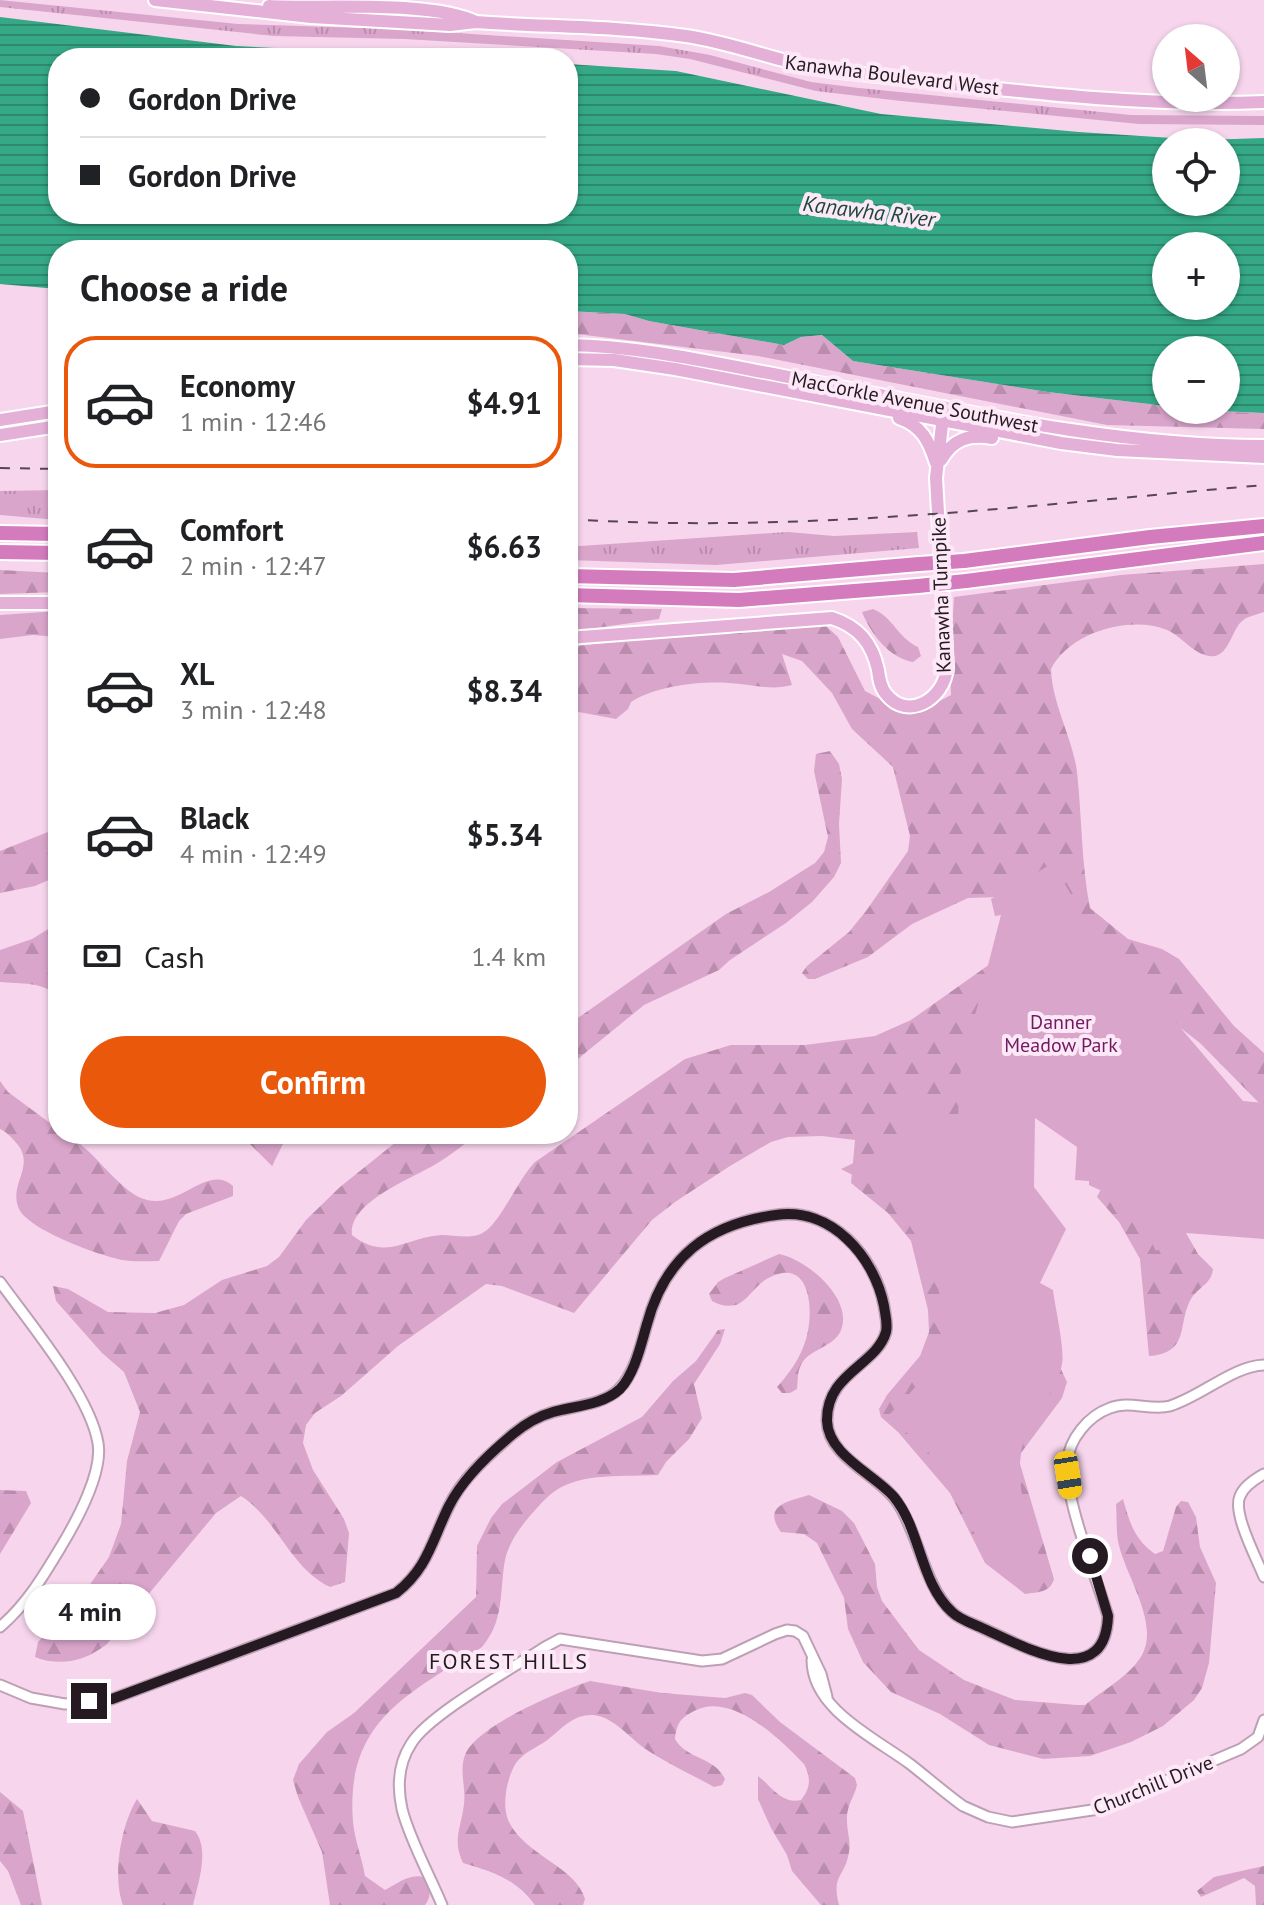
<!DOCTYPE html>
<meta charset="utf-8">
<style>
:root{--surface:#fff;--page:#f6f6f6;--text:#202124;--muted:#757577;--line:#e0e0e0;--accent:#ea580c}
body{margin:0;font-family:"PT Sans",sans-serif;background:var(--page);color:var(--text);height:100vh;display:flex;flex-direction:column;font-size:30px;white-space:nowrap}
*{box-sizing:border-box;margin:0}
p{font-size:26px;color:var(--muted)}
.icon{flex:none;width:44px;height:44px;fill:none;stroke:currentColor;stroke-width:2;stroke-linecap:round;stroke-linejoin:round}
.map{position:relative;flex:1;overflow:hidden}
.details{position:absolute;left:48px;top:240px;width:530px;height:904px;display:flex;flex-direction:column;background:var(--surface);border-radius:32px;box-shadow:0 2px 6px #0004}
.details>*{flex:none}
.guide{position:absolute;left:48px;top:48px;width:530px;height:176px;border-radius:32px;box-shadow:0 2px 6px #0004;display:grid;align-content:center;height:176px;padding:0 32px;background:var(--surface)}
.needle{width:52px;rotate:332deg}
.tools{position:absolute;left:1152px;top:24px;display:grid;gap:16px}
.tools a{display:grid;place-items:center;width:88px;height:88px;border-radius:50%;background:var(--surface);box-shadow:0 2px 6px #0004;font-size:40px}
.end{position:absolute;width:36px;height:36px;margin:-18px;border:10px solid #251a22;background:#fff;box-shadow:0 0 0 4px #fff}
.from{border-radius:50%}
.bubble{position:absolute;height:56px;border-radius:28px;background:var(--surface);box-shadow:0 2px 6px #0004;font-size:26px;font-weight:700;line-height:56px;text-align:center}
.car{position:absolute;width:24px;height:48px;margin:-24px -12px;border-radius:10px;box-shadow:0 0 6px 2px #0007;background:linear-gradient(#f5c518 24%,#345 0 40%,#f5c518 0 76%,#345 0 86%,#f5c518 0)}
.guide b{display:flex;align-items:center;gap:28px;height:76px;font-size:30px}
.guide b+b{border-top:2px solid var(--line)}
.guide i{width:20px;height:20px;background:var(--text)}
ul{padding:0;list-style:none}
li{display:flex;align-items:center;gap:24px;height:132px;margin:0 16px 12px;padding:0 16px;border:4px solid transparent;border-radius:32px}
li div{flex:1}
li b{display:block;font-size:30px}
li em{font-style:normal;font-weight:700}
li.selected{border-color:var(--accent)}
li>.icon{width:72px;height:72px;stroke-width:1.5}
h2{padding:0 32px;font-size:36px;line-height:96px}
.pay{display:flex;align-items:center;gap:20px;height:88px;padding:0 32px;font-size:30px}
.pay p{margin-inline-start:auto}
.cta{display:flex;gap:16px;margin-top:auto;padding:16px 32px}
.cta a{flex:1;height:92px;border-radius:48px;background:var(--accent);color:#fff;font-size:32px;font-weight:700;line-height:92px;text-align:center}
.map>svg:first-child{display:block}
.grass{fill:url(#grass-tufts)}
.forest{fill:url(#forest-firs)}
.park{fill:#d9a5cb}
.water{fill:url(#water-rules);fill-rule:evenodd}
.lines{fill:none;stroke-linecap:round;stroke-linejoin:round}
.minor-casing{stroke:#bea0b5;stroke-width:13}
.major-casing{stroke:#fff;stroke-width:16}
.highway-casing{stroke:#fff;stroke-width:18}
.minor{stroke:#fff;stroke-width:9}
.major{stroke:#e5b0d8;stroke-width:12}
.highway{stroke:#d47bbe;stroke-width:14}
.rail{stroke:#564651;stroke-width:2;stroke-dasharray:10 10;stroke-linecap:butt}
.highway-bridge-casing{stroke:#fff;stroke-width:18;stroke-linecap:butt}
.highway-bridge{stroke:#d47bbe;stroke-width:14}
.route{stroke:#251a22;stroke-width:10}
.labels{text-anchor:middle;stroke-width:8;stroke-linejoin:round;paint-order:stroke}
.street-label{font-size:20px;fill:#251a22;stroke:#fce8f6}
.park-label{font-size:20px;fill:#711a61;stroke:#fce8f6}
.water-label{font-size:22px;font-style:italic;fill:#1a493a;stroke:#fce8f6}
.neighbourhood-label{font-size:22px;letter-spacing:2px;fill:#251a22;stroke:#fce8f6}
</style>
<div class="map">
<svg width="1264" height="1905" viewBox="0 0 1264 1905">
<defs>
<pattern id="grass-tufts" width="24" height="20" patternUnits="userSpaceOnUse" patternTransform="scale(2)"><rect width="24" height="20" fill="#d9a5cb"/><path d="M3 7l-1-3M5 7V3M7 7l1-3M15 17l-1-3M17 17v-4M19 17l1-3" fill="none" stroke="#ba8dae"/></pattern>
<pattern id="forest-firs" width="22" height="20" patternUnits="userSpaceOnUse" patternTransform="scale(2)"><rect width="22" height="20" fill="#d9a5cb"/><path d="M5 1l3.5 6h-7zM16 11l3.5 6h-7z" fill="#ba8dae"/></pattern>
<pattern id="water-rules" width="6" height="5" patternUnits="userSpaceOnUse" patternTransform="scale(2)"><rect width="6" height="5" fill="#35a886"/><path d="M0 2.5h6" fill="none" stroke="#2d886d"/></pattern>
</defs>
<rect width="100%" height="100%" fill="#f7d6ed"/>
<path class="grass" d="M 0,0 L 238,24 L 395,29 L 659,46 L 710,55 L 811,82 L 859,88 L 1131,115 L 1264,116 L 1264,125 L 1139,124 L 901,101 L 816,91 L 690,59 L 656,54 L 404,39 L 274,36 L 0,7 Z
M 58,490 L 58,520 L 0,515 L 0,491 Z
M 788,532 L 834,536 L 917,532 L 919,548 L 716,565 L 568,560 L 568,545 L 580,546 Z"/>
<path class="forest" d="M 568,311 L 625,314 L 649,321 L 784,345 L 801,337 L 822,335 L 853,361 L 1048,392 L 1166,406 L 1166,410 L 1264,413 L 1264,429 L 1107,425 L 758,356 L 568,333 Z
M 1264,564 L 1264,612 C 1256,615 1247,616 1241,622 C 1232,631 1229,653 1215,656 C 1197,659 1182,636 1167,630 C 1130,615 1070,632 1051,669 C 1052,704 1073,739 1077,772 C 1082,817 1081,863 1090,908 L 1128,939 L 1162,949 L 1179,959 L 1234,1026 L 1264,1053 L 1264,1108 L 1200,1043 L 1143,999 L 1032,1100 C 1033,1192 1025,1298 1067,1382 L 1062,1398 L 1018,1457 L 1054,1579 C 1050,1593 1038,1592 1025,1594 L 985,1563 L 950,1493 L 898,1432 L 881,1417 L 879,1409 L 887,1395 L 920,1356 L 929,1332 L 928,1310 L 911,1241 L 888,1213 L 851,1183 L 855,1140 L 822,1136 L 788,1137 L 771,1142 L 730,1166 L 675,1202 L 652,1220 L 574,1313 L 502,1286 L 486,1284 L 398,1346 L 341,1396 L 315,1413 L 306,1425 L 303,1443 L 313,1470 L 344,1519 L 349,1533 L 345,1582 L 330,1587 C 290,1568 278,1520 241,1496 L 216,1513 L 107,1644 C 86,1661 60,1667 35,1657 L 38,1642 L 82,1596 L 109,1557 L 121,1524 L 127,1461 L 140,1412 L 124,1372 L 102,1353 L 56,1301 L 53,1286 L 68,1289 L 108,1312 L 155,1313 L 184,1305 L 222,1280 L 267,1266 L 279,1257 L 306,1220 L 340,1187 L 406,1134 L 478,1134 C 464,1144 451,1155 436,1164 C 413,1178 348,1202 352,1235 C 386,1262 407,1237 441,1235 C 454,1235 473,1240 484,1232 C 501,1222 518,1179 535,1162 L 685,1059 L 731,1045 L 805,1045 L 875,1036 L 911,1020 L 990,964 L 1006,918 L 1000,897 L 968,898 L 912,924 L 868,957 L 815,979 L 808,979 L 802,973 L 807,966 L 849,932 L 866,911 L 908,851 L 910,836 L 893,767 L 852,729 L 832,693 L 802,661 L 782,654 L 792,685 C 771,691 750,684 729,683 C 700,681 656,686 631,702 L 628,709 L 616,719 L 568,710 L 568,647 L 744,627 L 826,626 L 838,637 L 865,691 L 905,712 L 932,705 L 951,695 L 950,661 L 954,597 L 1121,575 Z
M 0,570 L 58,573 L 58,592 L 0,594 Z
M 568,608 L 662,609 L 659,619 L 568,632 Z
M 873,609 C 893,617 898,638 918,647 L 921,656 L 913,662 C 889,658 871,634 862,612 Z
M 58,611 L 58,637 L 33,635 L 0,639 L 0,615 Z
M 830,751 L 839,764 L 842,779 L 839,824 L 841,863 L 834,877 L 812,902 L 786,923 L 730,960 L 719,970 L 644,1005 L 568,1067 L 568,1025 L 726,914 L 769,892 L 815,863 L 824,852 L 828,837 L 814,771 L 816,754 Z
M 58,828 L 58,876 L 35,886 L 0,893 L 0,851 Z
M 58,923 L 58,998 C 46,981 19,984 0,982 L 0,950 L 32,939 Z
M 0,1081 L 8,1092 L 58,1129 L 58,1134 C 86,1134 116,1193 147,1200 C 181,1208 208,1163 233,1186 L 233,1196 L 186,1214 L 179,1221 L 159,1261 C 147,1261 133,1262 122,1260 C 98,1255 29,1230 19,1209 C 8,1185 35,1167 18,1145 C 13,1139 8,1133 0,1129 Z
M 223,1134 L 288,1134 L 272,1166 L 249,1143 Z
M 1105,1181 L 1186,1233 L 1198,1254 L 1213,1269 C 1211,1285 1199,1286 1191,1299 C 1177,1323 1191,1353 1149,1356 L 1140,1259 L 1119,1222 L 1097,1197 Z
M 779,1254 C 807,1259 858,1302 839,1334 C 830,1348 808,1350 801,1365 C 797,1372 798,1381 797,1389 L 790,1393 L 782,1393 L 777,1387 C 789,1374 801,1357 806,1339 C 815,1309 810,1253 765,1280 C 754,1287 748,1300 736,1305 C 727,1307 719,1305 712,1301 L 709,1294 L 718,1282 L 725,1278 Z
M 725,1329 L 720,1344 L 694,1384 L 702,1418 L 689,1439 L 666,1462 L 658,1475 C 626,1477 582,1472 555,1491 C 545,1498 537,1508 529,1517 C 517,1531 506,1548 504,1566 C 500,1597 503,1622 482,1647 C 408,1694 345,1721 353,1822 C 355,1841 362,1858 365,1876 L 385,1890 C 397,1884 411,1872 426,1878 C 430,1888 432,1896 425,1905 L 330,1905 L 322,1852 L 298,1797 L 293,1780 L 299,1764 L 327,1732 L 354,1713 L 476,1597 L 477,1546 L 491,1518 L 502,1504 L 557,1462 L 642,1417 L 673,1381 L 696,1361 L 718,1330 Z
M 0,1490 L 26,1491 L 31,1503 L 0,1554 Z
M 809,1495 L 842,1511 L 854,1523 L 875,1564 L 877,1587 L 882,1601 L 919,1650 L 964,1680 L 1015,1700 L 1077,1705 L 1085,1705 C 1103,1690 1130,1676 1142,1655 C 1160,1622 1124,1574 1118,1541 C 1116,1529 1117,1516 1116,1504 L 1123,1499 C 1130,1523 1134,1539 1155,1554 L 1163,1551 L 1176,1507 L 1181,1501 L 1188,1502 L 1196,1517 L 1200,1547 L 1216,1583 L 1209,1663 L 1202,1688 L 1194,1700 L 1163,1726 L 1131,1742 L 1090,1756 L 1043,1759 L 989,1745 L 940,1714 L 891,1692 L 863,1662 L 848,1629 L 844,1598 L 817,1543 L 804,1534 L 781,1532 C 761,1505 790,1501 809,1495 Z
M 590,1681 L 662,1693 L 725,1698 L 745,1693 L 752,1695 L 780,1722 L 855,1778 L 857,1785 C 854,1798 846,1806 847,1821 C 847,1832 851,1841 849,1852 C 845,1878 831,1874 839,1905 L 821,1905 L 792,1871 L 787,1855 L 771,1828 L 758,1799 L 758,1776 C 771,1786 782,1805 801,1800 C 811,1788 811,1777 804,1764 C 779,1738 731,1691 694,1711 C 679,1719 677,1724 675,1739 C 686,1759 715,1757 725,1779 L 722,1785 L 714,1787 C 691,1774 666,1763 644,1748 C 629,1737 612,1716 593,1715 C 572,1714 561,1730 546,1741 C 536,1748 524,1752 516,1763 C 507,1777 501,1806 509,1822 C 525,1855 576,1867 585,1899 L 583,1905 L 535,1905 C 516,1879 493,1872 463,1863 C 452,1839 461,1829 464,1804 C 466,1787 459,1771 465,1755 C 476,1726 560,1691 590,1681 Z
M 0,1792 L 23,1811 L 42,1905 L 21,1905 L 8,1871 L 0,1861 Z
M 137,1799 L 152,1821 L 195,1831 C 210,1850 198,1883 193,1905 L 123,1905 C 112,1876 121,1825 137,1799 Z
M 1264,1866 L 1264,1905 L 1256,1905 L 1255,1886 L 1244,1878 L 1201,1897 L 1197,1891 L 1214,1877 Z"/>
<path class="park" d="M 1053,863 L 1105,954 L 1167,1012 L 1243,1101 L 1264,1103 L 1264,1239 L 1186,1233 L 1156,1251 L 1134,1206 L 1089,1185 L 1089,1181 L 1075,1180 L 1077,1147 L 1035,1118 L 1034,1187 L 1066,1229 L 1040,1283 L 1053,1290 C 1055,1307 1065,1349 1062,1364 C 1057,1394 1026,1419 1021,1453 C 1015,1495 1033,1535 1045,1574 C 981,1594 976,1524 952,1483 C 936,1455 912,1437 887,1417 C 909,1394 936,1370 942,1337 C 950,1288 913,1214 873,1187 C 864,1180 852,1175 841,1169 L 898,1142 L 893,1101 L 944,1099 L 944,1133 L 958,1131 C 959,1096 958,1056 973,1023 L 1001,915 L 995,916 L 991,899 Z"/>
<path class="water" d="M 0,17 L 236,46 L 477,58 L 58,58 L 58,214 L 568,214 L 568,64 L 676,71 L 881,114 L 1079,132 L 1203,140 L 1264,138 L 1264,413 L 1195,410 L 1226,410 L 1226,350 L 1166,350 L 1166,406 L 1048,392 L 853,361 L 822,335 L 801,337 L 784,345 L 649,321 L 625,314 L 568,311 L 568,250 L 58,250 L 58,289 L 0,284 ZM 1166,142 L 1226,142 L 1226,202 L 1166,202 ZM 1166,246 L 1226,246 L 1226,306 L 1166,306 Z"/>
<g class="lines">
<defs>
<path id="minor" d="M 0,1282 C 29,1322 90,1395 98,1443 C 103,1472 77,1520 62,1545 C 44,1575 27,1604 0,1627
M 1264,1474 C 1255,1479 1244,1486 1240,1496 C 1232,1513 1257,1559 1264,1577
M 812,1660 C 812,1709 875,1738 910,1764 C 928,1778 945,1793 963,1806 L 988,1817 L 1012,1822 L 1099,1809 L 1241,1749 L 1258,1737 L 1264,1720
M 0,1685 L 31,1698 L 65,1704 L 112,1699 L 396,1593 C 428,1568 432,1540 449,1506 C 462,1478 490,1454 513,1434 C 525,1424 539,1416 553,1412 C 574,1406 603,1405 619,1389 C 635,1373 641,1344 647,1324 C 665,1257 708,1224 776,1215 C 831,1207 875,1256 884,1306 C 885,1314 888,1323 886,1332 C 877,1365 826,1373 827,1421 C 828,1458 879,1475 897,1502 C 919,1534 924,1586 952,1612 C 959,1619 971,1623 980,1627 C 1019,1644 1105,1695 1108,1616 C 1096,1577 1065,1500 1067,1463 C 1069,1439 1088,1416 1110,1408 C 1130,1400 1150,1411 1170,1406 C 1202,1396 1233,1366 1264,1365
M 442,1905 C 430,1876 409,1838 402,1809 C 397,1786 398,1764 411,1744 C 428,1715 513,1668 545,1647 L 560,1639 L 702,1661 L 722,1659 L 775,1634 L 787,1630 L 795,1631 L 803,1636 L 821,1674 L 827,1697"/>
<path id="major" d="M 155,0 L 311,17 L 450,25 L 476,22 C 546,27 617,26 686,36 C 735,43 781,63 831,71 C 975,85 1119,108 1264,102
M 269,6 C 323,9 430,0 476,22
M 568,345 C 638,346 709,362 778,375 C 939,405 1099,446 1264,446
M 568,359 L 614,360 L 675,369 L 1061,443 L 1117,450 L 1264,457
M 899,418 C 922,426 929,441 936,463
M 0,420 L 58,411
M 0,435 L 58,426
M 941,460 C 953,439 969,434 992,438
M 0,603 L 58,603
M 568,638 L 832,618 C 859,627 872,643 878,670 C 879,678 880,687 886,694 C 907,721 944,700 947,668 L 936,478 L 944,407"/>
<path id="highway" d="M 0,533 L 58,534
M 0,552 L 58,553
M 964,561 L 1150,537 L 1264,526
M 568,576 L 734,580 L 919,564
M 966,581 L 1264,543
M 568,595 L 739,600 L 918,586"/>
</defs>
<use href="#minor" class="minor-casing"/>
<use href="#major" class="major-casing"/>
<use href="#highway" class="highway-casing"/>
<use href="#minor" class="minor"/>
<use href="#major" class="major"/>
<use href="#highway" class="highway"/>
<path class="rail" d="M 0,468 L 58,469
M 568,519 C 800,534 1033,505 1264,485"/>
<defs>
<path id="highway-bridge" d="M 919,564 L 964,561
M 918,586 L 966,581"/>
</defs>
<use href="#highway-bridge" class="highway-bridge-casing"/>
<use href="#highway-bridge" class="highway-bridge"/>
</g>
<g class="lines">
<path class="route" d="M 89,1701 L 112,1699 L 396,1593 C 428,1568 432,1540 449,1506 C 463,1478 490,1453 513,1434 C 525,1424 539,1416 553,1412 C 574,1406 603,1405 620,1389 C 635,1373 641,1344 647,1324 C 665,1257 708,1224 776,1215 C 831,1207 874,1256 884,1306 C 885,1314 888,1323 886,1332 C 876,1366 826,1373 827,1421 C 828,1455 874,1474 894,1497 C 921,1530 920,1583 952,1612 C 959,1619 971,1623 980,1627 C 1019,1644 1105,1695 1108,1616 L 1090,1556"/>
</g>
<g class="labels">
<g class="street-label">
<text transform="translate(892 75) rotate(7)" y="7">Kanawha Boulevard West</text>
<text transform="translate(915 402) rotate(11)" y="7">MacCorkle Avenue Southwest</text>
<text transform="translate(941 595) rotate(-92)" y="7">Kanawha Turnpike</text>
<text transform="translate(1153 1785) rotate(-22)" y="7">Churchill Drive</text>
</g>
<g class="park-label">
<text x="1061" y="1029">Danner<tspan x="1061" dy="23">Meadow Park</tspan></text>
</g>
<g class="water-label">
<text transform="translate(869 211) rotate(7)" y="8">Kanawha River</text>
</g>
<g class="neighbourhood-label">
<text x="509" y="1669">FOREST HILLS</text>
</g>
</g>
</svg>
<div class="tools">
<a><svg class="needle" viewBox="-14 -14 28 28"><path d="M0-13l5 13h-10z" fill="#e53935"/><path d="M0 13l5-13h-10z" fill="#757577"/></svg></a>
<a><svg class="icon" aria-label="locate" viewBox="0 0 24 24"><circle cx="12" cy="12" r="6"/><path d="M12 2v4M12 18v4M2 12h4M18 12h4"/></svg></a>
<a>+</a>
<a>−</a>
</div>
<i class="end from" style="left:1090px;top:1556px"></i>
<i class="end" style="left:89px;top:1701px"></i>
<div class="bubble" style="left:24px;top:1584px;width:132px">4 min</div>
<i class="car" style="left:1068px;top:1475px;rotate:171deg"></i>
<div class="guide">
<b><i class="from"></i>Gordon Drive</b>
<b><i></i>Gordon Drive</b>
</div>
<section class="details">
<h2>Choose a ride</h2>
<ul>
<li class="selected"><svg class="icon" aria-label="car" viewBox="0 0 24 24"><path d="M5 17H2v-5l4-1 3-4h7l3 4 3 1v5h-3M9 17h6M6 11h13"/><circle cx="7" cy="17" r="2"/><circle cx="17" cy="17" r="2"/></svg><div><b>Economy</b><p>1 min · 12:46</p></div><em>$4.91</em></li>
<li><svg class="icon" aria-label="car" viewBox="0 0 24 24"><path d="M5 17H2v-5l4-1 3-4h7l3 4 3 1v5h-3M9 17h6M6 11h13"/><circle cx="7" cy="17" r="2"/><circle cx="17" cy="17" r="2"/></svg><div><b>Comfort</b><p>2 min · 12:47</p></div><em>$6.63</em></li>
<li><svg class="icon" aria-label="car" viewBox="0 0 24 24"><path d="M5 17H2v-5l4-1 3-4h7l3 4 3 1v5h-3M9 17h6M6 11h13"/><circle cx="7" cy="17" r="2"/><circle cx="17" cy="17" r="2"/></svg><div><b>XL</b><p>3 min · 12:48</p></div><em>$8.34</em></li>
<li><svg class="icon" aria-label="car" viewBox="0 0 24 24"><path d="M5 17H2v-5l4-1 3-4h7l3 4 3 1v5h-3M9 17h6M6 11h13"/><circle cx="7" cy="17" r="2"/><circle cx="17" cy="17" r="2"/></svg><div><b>Black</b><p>4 min · 12:49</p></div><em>$5.34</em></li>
</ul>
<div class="pay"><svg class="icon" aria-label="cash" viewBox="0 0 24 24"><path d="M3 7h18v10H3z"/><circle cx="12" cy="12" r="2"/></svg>Cash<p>1.4 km</p></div>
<div class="cta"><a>Confirm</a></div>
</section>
</div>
